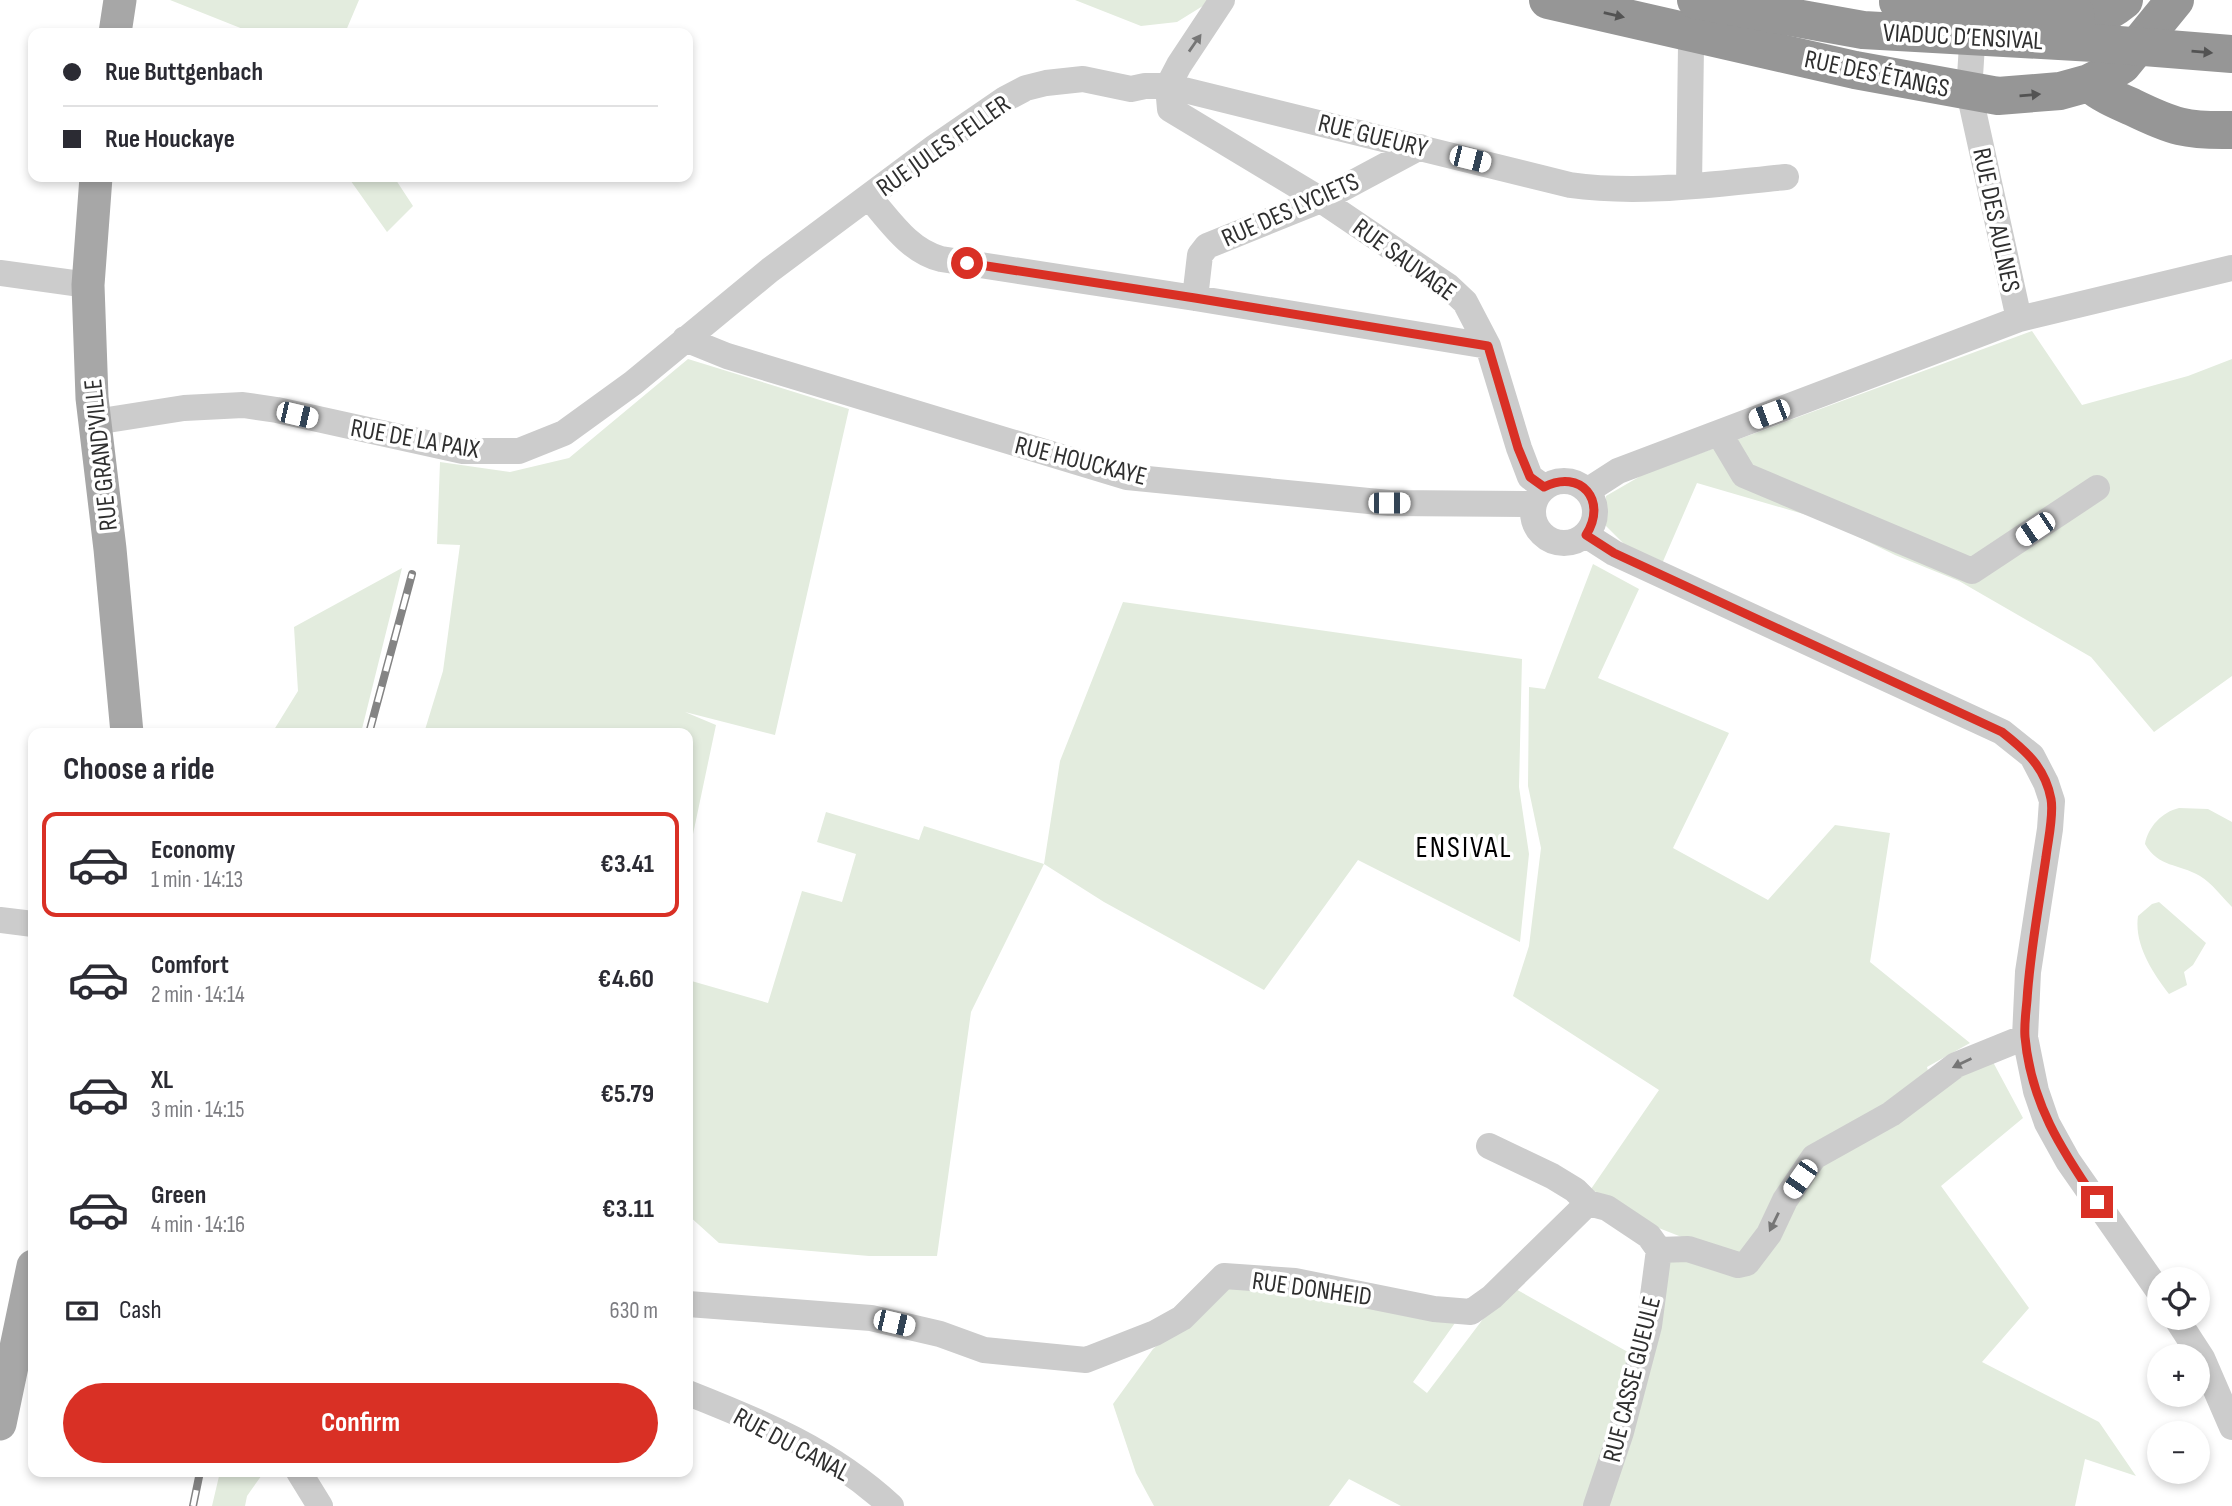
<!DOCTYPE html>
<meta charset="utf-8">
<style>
:root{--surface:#fff;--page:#f7f7f7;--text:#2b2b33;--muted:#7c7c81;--line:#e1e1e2;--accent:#d93025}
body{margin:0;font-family:"Sofia Sans Condensed",sans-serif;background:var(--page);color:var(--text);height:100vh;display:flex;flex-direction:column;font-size:26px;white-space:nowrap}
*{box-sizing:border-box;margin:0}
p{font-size:23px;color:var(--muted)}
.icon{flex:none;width:38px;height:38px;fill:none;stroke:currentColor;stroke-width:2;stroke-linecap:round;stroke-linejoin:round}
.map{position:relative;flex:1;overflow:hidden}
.panel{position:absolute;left:28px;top:728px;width:665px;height:749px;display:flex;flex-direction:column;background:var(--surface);border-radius:14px;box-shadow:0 4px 10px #0003}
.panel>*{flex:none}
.banner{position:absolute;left:28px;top:28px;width:665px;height:154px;border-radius:14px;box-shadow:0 4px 10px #0003;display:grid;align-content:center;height:154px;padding:0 35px;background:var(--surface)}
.controls{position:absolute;left:2147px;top:1267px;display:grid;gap:14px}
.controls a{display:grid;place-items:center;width:63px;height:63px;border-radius:50%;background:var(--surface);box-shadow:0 4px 10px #0003;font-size:35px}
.end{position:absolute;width:32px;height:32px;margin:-16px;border:9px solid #d93025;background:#fff;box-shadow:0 0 0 4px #fff}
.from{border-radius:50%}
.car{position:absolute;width:21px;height:42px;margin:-21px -10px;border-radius:9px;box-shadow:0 0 5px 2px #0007;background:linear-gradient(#fff 24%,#345 0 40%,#fff 0 76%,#345 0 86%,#fff 0)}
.banner b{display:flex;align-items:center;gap:24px;height:66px;font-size:26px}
.banner b+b{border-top:2px solid var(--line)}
.banner i{width:18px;height:18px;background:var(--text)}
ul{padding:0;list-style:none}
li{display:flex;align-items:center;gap:21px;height:105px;margin:0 14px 10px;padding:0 21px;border:4px solid transparent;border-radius:14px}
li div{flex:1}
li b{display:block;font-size:26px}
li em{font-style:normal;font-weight:700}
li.active{border-color:var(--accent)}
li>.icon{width:63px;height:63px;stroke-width:1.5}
h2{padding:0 35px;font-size:32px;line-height:84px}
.pay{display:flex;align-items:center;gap:18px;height:77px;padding:0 35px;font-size:26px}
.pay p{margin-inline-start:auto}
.button{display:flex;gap:14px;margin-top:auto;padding:14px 35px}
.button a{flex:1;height:80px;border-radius:42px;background:var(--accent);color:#fff;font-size:28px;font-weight:700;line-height:80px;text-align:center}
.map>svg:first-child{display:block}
.green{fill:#e3ecde}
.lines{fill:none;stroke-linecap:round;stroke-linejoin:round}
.minor{stroke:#ccc;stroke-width:26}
.major{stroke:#a7a7a7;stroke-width:33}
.highway{stroke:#969696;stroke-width:38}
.rail-casing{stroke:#848484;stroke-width:8}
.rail{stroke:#fff;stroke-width:5;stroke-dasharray:16;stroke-linecap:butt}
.highway-bridge{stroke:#969696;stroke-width:38}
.oneway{fill:#535353}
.oneway2{fill:#767676}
.route{stroke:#d93025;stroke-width:9}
.labels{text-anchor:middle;stroke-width:7;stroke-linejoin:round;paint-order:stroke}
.street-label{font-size:26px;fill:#2f2f2f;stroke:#fff}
.quarter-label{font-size:30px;letter-spacing:2px;fill:#000;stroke:#fff}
</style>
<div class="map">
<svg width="2232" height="1506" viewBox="0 0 2232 1506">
<rect width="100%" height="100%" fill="#fff"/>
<path class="green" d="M 170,0 L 359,0 L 345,33 L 253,33 Z
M 1075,0 L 1208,0 L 1206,4 L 1177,22 L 1141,26 Z
M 348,177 L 394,177 L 413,206 L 387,232 Z
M 2032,331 L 2082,405 L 2188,376 L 2232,359 L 2232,676 L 2154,732 L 2091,657 L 1959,581 L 1895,555 L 1824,520 L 1697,483 L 1661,566 L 1625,545 L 1605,525 L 1606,496 L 1644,474 Z
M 688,359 L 849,409 L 775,735 L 685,712 L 716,725 L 688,858 L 688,733 L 424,733 L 443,671 L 460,545 L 437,544 L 440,462 L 510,472 L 569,458 Z
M 1593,564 L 1639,589 L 1598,678 L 1729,733 L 1673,848 L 1768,900 L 1835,825 L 1890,833 L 1870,962 L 1970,1043 L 1927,1067 L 1930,1078 L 1993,1062 L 2023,1118 L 1941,1186 L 2029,1308 L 1982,1362 L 2099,1422 L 2136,1476 L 2085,1459 L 2075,1506 L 1607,1506 L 1668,1259 L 1735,1258 L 1646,1223 L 1591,1189 L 1659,1090 L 1513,996 L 1529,946 L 1541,848 L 1528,786 L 1529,687 L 1545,689 Z
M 402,568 L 361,733 L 272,733 L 298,691 L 294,627 Z
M 1123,602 L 1522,659 L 1519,787 L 1529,854 L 1520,942 L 1358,860 L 1264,990 L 1104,902 L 1044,864 L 971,1012 L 937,1256 L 869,1256 L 719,1243 L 688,1215 L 688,980 L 768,1003 L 802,891 L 842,902 L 856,854 L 817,842 L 826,812 L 919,840 L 924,826 L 1044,864 L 1060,761 Z
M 2179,808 L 2208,809 L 2232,822 L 2232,907 C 2222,897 2212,883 2200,876 C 2178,863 2159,868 2145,844 C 2148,827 2162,812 2179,808 Z
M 2159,902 L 2206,943 L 2193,965 L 2184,972 L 2187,985 L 2169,994 C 2152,972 2134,944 2138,916 L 2152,904 Z
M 1265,1282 L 1455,1323 L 1413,1382 L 1427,1393 L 1483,1319 L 1512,1287 L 1635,1356 L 1591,1506 L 1401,1506 L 1349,1479 L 1329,1506 L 1154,1506 L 1136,1473 L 1113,1404 L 1153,1349 L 1228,1285 Z
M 220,1472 L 264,1472 L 247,1496 L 245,1506 L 212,1506 Z"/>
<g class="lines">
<path class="minor" d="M 1973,29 L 1969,92 L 2019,319
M 1168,86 L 1170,109 L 1321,200 L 1448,286 L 1465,302 L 1488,346 L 1519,448 L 1530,477 L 1544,487
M 1168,86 L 1179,65 L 1222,0
M 1689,186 L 1691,46 L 1696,17
M 869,197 C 890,221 909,251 941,259 L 1195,298 L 1488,346
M 0,273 L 88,285
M 1195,298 L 1200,255 L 1207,246 L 1321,200 L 1420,147
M 685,339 L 727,356 L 1127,477 L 1389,503 L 1533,504
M 95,422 L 184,408 L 243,405 L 277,410 L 463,451 L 519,451 L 564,433 L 633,383 L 770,270 L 935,147 L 1005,99 L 1026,88 L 1046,83 L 1083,79 L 1131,89 L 1145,86 L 1168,86 L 1570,185 C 1641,195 1714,184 1786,177
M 1719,433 L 1744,475 L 1972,571 L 2097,488
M1533 512a31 31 0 1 1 62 0a31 31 0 1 1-62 0Z
M 1587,491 L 1618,471 L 2019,319 L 2232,268
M 1586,535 L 1614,553 L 2002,732 L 2032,756 L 2046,783 L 2052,801 L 2050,829 L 2028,972 L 2025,1037 L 2036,1091 L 2047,1123 L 2068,1161 L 2160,1293
M 0,920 L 33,924
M 1489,1146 L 1552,1176 L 1575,1190 L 1588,1203 L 1607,1208 L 1649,1236 L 1659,1250
M 1659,1250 L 1688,1249 L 1738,1265 L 1747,1263 L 1769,1234 L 1785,1200 L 1814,1157 L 1891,1114 L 1956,1065 L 2025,1037
M 688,1304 L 871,1318 L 940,1334 L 984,1350 L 1086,1360 L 1155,1333 L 1182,1318 L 1224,1276 L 1295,1281 L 1434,1309 L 1471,1312 L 1492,1297 L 1588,1203
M 2176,1318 L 2202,1358 L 2232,1427
M 688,1393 C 764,1423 830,1450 891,1506
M 299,1472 L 320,1506
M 1596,1506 L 1621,1432 L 1649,1326 L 1659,1250"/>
<path class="major" d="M 115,33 L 120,0
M 96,177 L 88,285 L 92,398 L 110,549 L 127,733
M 0,1424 L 33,1266"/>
<path class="highway" d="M 1548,0 L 1855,70 L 1998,96 L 2060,91 L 2089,83 L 2107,74 L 2122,65 L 2175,0
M 2044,29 C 2073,27 2101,19 2124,0
M 2089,83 C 2102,94 2116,100 2132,107 C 2173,127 2186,131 2232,130"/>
<defs>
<path id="rail" d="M 369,733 L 412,574
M 193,1506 L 200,1472"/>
</defs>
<use href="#rail" class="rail-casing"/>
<use href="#rail" class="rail"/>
<path class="highway-bridge" d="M 1696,0 L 1863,30 L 2094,43 L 2232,54
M 1898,2 L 2076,15"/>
</g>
<defs><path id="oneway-solid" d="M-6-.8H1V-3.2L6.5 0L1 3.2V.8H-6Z" transform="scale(1.75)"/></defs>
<g class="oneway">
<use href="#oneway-solid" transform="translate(1614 15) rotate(13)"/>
<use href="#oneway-solid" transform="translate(2202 52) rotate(5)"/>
<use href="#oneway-solid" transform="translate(2030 95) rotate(-5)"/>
</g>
<g class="oneway2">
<use href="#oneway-solid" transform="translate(1195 43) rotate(-55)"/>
<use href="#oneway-solid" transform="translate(1962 1063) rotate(154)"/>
<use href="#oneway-solid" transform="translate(1774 1222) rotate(116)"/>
</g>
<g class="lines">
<path class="route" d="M 967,263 L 1195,298 L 1488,346 L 1518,448 L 1530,477 L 1544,487 C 1581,468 1608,501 1586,535 L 1614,553 L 2002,732 C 2026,751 2045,767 2051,799 C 2054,815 2048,840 2046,857 C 2039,905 2030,952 2027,1000 C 2026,1012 2024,1025 2025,1037 C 2031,1103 2061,1149 2097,1202"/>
</g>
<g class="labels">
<g class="street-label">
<text transform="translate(1963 36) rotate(3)" y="9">VIADUC D’ENSIVAL</text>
<text transform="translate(1877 73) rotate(12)" y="9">RUE DES ÉTANGS</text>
<text transform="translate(1373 135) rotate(14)" y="9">RUE GUEURY</text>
<text transform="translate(943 145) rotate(-35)" y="9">RUE JULES FELLER</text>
<text transform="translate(1290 209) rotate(-24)" y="9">RUE DES LYCIETS</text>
<text transform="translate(1997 220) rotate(78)" y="9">RUE DES AULNES</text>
<text transform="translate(1405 259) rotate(36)" y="9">RUE SAUVAGE</text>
<text transform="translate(415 438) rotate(10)" y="9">RUE DE LA PAIX</text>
<text transform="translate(100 455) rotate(-96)" y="9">RUE GRAND'VILLE</text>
<text transform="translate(1081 460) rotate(14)" y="9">RUE HOUCKAYE</text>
<text transform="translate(1312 1288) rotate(8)" y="9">RUE DONHEID</text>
<text transform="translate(1631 1379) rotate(-76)" y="9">RUE CASSE GUEULE</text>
<text transform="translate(792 1444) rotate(28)" y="9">RUE DU CANAL</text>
</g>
<g class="quarter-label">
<text x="1464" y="857">ENSIVAL</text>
</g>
</g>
</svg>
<div class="controls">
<a><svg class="icon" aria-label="locate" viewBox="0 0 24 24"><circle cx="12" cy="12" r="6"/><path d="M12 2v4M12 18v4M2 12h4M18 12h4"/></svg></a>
<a>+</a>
<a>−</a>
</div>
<i class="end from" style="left:967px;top:263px"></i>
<i class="end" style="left:2097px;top:1202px"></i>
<i class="car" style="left:1470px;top:159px;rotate:104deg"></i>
<i class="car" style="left:1769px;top:414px;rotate:249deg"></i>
<i class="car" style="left:297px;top:415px;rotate:103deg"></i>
<i class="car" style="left:1389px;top:503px;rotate:90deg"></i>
<i class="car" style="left:2035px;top:529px;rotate:236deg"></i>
<i class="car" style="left:1800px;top:1179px;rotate:215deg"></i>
<i class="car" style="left:894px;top:1323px;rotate:103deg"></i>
<div class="banner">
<b><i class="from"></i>Rue Buttgenbach</b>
<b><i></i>Rue Houckaye</b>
</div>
<section class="panel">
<h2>Choose a ride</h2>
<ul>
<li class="active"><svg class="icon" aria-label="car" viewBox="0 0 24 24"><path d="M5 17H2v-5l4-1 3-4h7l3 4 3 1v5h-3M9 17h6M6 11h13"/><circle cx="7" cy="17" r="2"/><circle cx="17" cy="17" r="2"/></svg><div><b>Economy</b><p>1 min · 14:13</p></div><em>€3.41</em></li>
<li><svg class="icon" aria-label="car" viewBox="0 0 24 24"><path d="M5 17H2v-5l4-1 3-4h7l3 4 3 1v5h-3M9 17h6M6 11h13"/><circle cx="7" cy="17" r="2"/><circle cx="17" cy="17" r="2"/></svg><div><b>Comfort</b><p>2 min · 14:14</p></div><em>€4.60</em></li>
<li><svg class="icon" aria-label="car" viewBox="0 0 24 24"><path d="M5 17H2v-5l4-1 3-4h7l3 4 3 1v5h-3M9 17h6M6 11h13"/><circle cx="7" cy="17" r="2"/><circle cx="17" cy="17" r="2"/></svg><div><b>XL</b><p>3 min · 14:15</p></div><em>€5.79</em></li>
<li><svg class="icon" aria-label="car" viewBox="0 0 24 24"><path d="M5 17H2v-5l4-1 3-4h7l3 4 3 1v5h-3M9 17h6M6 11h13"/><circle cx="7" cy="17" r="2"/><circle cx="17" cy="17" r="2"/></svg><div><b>Green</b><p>4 min · 14:16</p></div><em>€3.11</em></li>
</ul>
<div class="pay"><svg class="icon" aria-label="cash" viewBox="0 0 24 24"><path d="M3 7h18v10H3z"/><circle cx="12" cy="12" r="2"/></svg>Cash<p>630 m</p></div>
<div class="button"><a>Confirm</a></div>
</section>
</div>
